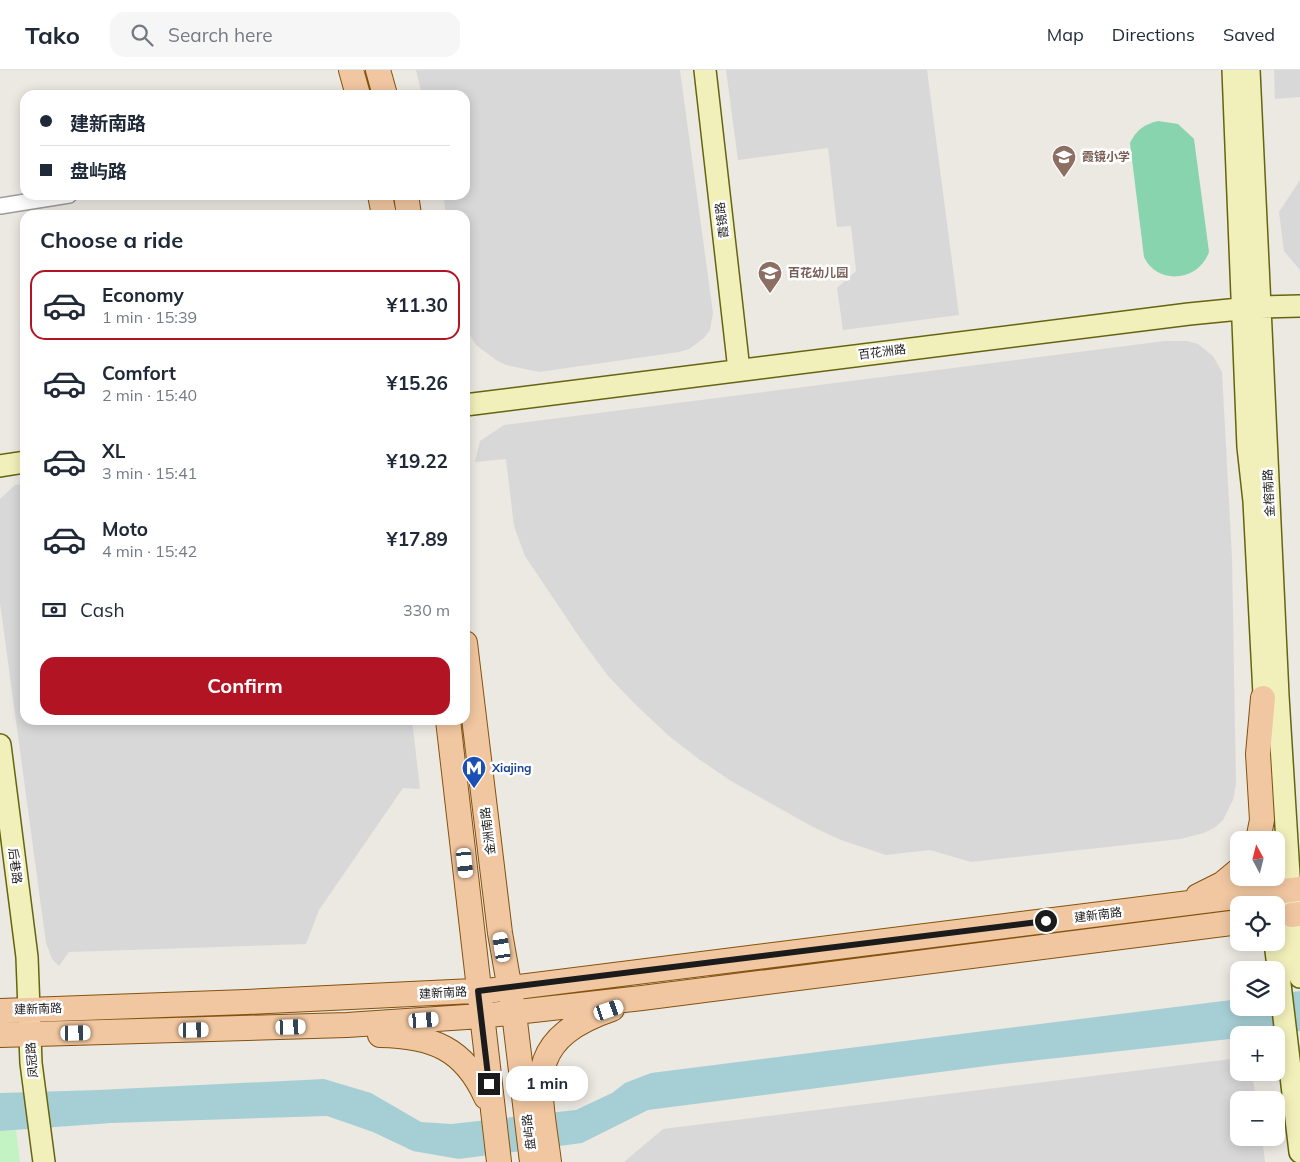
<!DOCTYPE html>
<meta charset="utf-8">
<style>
:root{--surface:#fff;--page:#f6f6f7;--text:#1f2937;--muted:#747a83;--line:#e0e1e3;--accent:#b31423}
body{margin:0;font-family:Mulish,"Noto Sans SC",sans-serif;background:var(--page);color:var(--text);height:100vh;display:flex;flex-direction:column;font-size:19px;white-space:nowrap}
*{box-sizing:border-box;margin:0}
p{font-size:16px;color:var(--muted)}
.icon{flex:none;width:28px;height:28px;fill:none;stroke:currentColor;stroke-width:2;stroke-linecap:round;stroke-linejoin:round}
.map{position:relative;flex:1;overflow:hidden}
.drawer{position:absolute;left:20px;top:140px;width:450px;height:515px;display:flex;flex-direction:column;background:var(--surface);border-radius:15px;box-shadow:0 2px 12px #0003}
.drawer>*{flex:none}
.top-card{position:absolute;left:20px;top:20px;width:450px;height:110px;border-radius:15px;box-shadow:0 2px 12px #0003;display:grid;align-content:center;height:110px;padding:0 20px;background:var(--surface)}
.needle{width:32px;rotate:353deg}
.tools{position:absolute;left:1230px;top:761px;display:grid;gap:10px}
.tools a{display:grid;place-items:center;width:55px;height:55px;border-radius:10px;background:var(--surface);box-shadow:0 2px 12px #0003;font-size:25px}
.end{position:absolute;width:22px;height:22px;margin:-11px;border:6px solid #1b1b1b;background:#fff;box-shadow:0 0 0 2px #fff}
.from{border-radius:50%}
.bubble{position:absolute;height:35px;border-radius:15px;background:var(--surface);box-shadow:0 2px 12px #0003;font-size:16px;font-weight:700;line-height:35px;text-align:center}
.car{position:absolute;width:15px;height:30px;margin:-15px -8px;border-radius:6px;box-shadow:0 0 4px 1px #0007;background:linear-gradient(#fff 24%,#345 0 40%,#fff 0 76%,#345 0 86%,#fff 0)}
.top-card b{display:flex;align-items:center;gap:18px;height:48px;font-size:19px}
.top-card b+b{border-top:1px solid var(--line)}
.top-card i{width:12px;height:12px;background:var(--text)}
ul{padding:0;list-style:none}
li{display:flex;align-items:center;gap:15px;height:70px;margin:0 10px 8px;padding:0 10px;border:2px solid transparent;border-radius:15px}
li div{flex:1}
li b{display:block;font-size:19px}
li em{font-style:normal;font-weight:700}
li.on{border-color:var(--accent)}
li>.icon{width:45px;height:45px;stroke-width:1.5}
h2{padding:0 20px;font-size:22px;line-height:60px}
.pay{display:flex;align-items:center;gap:12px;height:55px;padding:0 20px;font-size:19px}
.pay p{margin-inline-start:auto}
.action{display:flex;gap:10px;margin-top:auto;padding:10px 20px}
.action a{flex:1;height:58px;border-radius:15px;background:var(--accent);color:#fff;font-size:20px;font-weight:700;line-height:58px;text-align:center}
header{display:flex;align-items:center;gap:30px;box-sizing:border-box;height:70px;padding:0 25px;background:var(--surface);border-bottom:1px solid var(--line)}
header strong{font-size:24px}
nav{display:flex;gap:28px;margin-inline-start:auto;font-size:18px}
.search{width:350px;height:45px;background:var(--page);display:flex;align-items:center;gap:12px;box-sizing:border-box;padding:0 18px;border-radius:15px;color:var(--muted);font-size:19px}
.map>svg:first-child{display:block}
.residential{fill:#d9d8d9}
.park{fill:#c3f3c2}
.pitch{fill:#87d4af}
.water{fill:#a6cfd5}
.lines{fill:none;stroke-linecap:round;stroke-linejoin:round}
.street-casing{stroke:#9c9c9c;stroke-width:18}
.secondary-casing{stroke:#64650f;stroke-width:24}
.primary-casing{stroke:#84520f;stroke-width:26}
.street{stroke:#fff;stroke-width:15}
.secondary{stroke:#f2f0ba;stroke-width:21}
.primary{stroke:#f1c7a1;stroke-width:24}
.route{stroke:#1b1b1b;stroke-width:6}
.labels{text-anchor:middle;stroke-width:5;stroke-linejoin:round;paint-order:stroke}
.education-label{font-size:12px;font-weight:bold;fill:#785e54;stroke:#fff;text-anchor:start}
.street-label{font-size:12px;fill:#1b1b1b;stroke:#fff}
.transit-label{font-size:12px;font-weight:bold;fill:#164399;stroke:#fff;text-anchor:start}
</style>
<header>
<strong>Tako</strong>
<div class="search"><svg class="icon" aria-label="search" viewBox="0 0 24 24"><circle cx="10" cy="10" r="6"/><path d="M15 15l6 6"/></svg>Search here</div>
<nav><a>Map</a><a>Directions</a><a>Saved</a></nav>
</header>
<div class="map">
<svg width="1300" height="1092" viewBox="0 0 1300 1092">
<rect width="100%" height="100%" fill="#ece8e2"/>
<path class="residential" d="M 416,0 L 680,0 L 713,243 L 710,260 L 704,268 L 689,279 L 679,282 L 539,302 L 506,295 L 496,290 L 476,275 L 465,257 L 465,145 L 446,145 L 443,125 L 465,125 L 465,25 L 422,25 Z
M 726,0 L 927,0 L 959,245 L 843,260 L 837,218 L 856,201 L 851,156 L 837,157 L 828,78 L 738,90 Z
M 1274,0 L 1300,0 L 1300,27 L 1275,29 Z
M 1300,110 L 1300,200 L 1284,181 L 1279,142 Z
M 1165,271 L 1187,271 L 1198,274 L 1213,286 L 1222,302 L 1232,487 L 1236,714 L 1233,730 L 1223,750 L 1214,758 L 1204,763 L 1180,769 L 971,792 L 930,780 L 886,785 L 841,770 L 813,757 L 731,711 L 700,690 L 669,666 L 636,635 L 608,606 L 580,568 L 525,486 L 514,456 L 506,389 L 475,392 L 480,371 L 504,355 Z
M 25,414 L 25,650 L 412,650 L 420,719 L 403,718 L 319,840 L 306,874 L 69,882 L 59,896 L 52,889 L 46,873 L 0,533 L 0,429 L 15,415 Z
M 1239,988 L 1239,1002 L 1252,1003 L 1256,1030 L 1239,1030 L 1239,1068 L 1262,1068 L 1265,1092 L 624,1092 L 663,1059 Z"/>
<path class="park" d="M 16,1060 L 20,1092 L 0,1092 L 0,1061 Z"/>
<path class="pitch" d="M 1158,51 L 1178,54 L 1194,69 L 1209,182 C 1199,211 1158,216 1144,187 L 1130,73 C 1136,60 1145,54 1158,51 Z"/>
<path class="water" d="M 1300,921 L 1300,961 L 1264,965 L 1239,965 L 1239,968 L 994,995 L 648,1040 L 582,1073 L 459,1089 L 413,1081 L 373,1062 L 327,1046 L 111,1053 L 0,1061 L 0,1023 L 98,1020 L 324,1009 L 371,1023 L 421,1052 L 451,1054 L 576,1040 L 612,1023 L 625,1013 L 651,1003 L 1239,929 L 1239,938 L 1276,938 L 1276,924 Z"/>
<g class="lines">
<defs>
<path id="street" d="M 0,136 L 69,125"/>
<path id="secondary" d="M 705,0 L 739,300
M 1233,0 L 1248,377 L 1254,431 L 1265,644
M 1249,0 L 1278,626 L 1290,821 L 1300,907
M 465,335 L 1189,244 L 1260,237 L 1300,236
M 0,396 L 25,392
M 0,675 L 27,887 L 31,993 L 44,1092
M 1275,872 L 1300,1082"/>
<path id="primary" d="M 351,0 L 358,25
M 378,0 L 385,25
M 380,125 L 384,145
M 406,125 L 409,145
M 465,573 L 500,863 L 514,943 L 532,1092
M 448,650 L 499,1092
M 1258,770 L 1262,750 L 1258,684 L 1263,628
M 1198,826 L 1222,814 L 1239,800
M 1292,845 L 1300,844
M 0,941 L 246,932 L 494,920 L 1300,819
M 0,965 L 347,955 L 481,946 L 642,928 L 1239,852
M 380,965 C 432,966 464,978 486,1027
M 549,1092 C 539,1014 522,970 612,939"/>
</defs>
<use href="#street" class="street-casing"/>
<use href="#secondary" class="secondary-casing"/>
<use href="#primary" class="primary-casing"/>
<use href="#street" class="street"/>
<use href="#secondary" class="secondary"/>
<use href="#primary" class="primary"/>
</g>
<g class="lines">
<path class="route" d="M 489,1014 L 478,921 L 1046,851"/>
</g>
<defs>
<symbol id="school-pin" viewBox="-11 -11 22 30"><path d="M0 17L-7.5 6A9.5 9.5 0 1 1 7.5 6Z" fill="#8d6e63" stroke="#fff"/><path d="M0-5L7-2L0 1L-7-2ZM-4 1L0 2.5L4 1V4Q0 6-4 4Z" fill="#fff"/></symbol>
<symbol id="metro-pin" viewBox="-11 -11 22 30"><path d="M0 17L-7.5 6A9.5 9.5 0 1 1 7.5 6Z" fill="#1a4fb4" stroke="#fff"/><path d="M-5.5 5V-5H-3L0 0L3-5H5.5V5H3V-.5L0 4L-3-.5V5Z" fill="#fff"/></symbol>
</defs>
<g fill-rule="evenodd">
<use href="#school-pin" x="1050" y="73" width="28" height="38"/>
<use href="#school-pin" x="756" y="189" width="28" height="38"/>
<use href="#metro-pin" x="460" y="684" width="28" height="38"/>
</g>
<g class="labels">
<g class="education-label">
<text x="1082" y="91">霞镜小学</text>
<text x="788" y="207">百花幼儿园</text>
</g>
<g class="street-label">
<text transform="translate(722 150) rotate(-97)" y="4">霞镜路</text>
<text transform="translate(882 282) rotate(-7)" y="4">百花洲路</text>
<text transform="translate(1269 423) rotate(-93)" y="4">金榕南路</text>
<text transform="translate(488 761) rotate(-97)" y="4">金洲南路</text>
<text transform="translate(15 796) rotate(83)" y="4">后巷路</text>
<text transform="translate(1098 845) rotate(-7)" y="4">建新南路</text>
<text transform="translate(443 923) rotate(-3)" y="4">建新南路</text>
<text transform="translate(38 939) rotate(-2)" y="4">建新南路</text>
<text transform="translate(32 990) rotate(-95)" y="4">凤冠路</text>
<text transform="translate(529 1062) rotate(-97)" y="4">盘屿路</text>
</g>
<g class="transit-label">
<text x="492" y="702">Xiajing</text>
</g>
</g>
</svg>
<div class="tools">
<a><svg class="needle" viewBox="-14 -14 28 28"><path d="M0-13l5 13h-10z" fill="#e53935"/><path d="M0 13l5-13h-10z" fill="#747a83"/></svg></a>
<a><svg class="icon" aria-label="locate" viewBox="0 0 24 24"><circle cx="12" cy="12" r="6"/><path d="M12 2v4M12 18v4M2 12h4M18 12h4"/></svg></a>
<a><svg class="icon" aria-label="layers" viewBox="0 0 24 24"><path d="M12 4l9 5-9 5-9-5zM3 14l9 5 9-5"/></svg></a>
<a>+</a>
<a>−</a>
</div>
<i class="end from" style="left:1046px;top:851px"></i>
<i class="end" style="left:489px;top:1014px"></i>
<div class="bubble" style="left:506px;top:996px;width:82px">1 min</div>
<i class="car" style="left:465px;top:793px;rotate:174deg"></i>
<i class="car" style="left:502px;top:877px;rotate:351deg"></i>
<i class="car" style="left:609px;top:940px;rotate:71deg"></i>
<i class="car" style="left:424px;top:950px;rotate:86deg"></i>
<i class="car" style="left:291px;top:957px;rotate:88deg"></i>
<i class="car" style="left:194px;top:960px;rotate:89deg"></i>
<i class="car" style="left:76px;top:963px;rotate:89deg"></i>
<div class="top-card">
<b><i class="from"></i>建新南路</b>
<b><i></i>盘屿路</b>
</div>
<section class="drawer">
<h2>Choose a ride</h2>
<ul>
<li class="on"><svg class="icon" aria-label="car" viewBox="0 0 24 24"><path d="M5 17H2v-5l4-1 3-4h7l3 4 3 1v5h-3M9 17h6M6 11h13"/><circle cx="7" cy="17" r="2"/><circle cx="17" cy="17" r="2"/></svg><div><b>Economy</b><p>1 min · 15:39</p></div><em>¥11.30</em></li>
<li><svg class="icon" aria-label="car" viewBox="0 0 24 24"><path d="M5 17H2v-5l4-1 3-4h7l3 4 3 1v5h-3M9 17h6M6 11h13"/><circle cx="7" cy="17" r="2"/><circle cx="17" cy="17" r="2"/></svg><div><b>Comfort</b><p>2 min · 15:40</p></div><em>¥15.26</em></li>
<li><svg class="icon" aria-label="car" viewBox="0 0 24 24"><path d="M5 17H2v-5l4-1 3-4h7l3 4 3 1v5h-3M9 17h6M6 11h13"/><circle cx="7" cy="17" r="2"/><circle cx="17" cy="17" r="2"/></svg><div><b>XL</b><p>3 min · 15:41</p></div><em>¥19.22</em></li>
<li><svg class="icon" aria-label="car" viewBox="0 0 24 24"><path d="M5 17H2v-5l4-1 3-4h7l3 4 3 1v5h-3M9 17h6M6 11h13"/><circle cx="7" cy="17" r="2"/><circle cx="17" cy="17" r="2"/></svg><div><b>Moto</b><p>4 min · 15:42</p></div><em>¥17.89</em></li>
</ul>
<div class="pay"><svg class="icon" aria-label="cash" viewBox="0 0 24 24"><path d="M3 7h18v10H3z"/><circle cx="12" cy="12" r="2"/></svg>Cash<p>330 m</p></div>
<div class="action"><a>Confirm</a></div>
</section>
</div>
